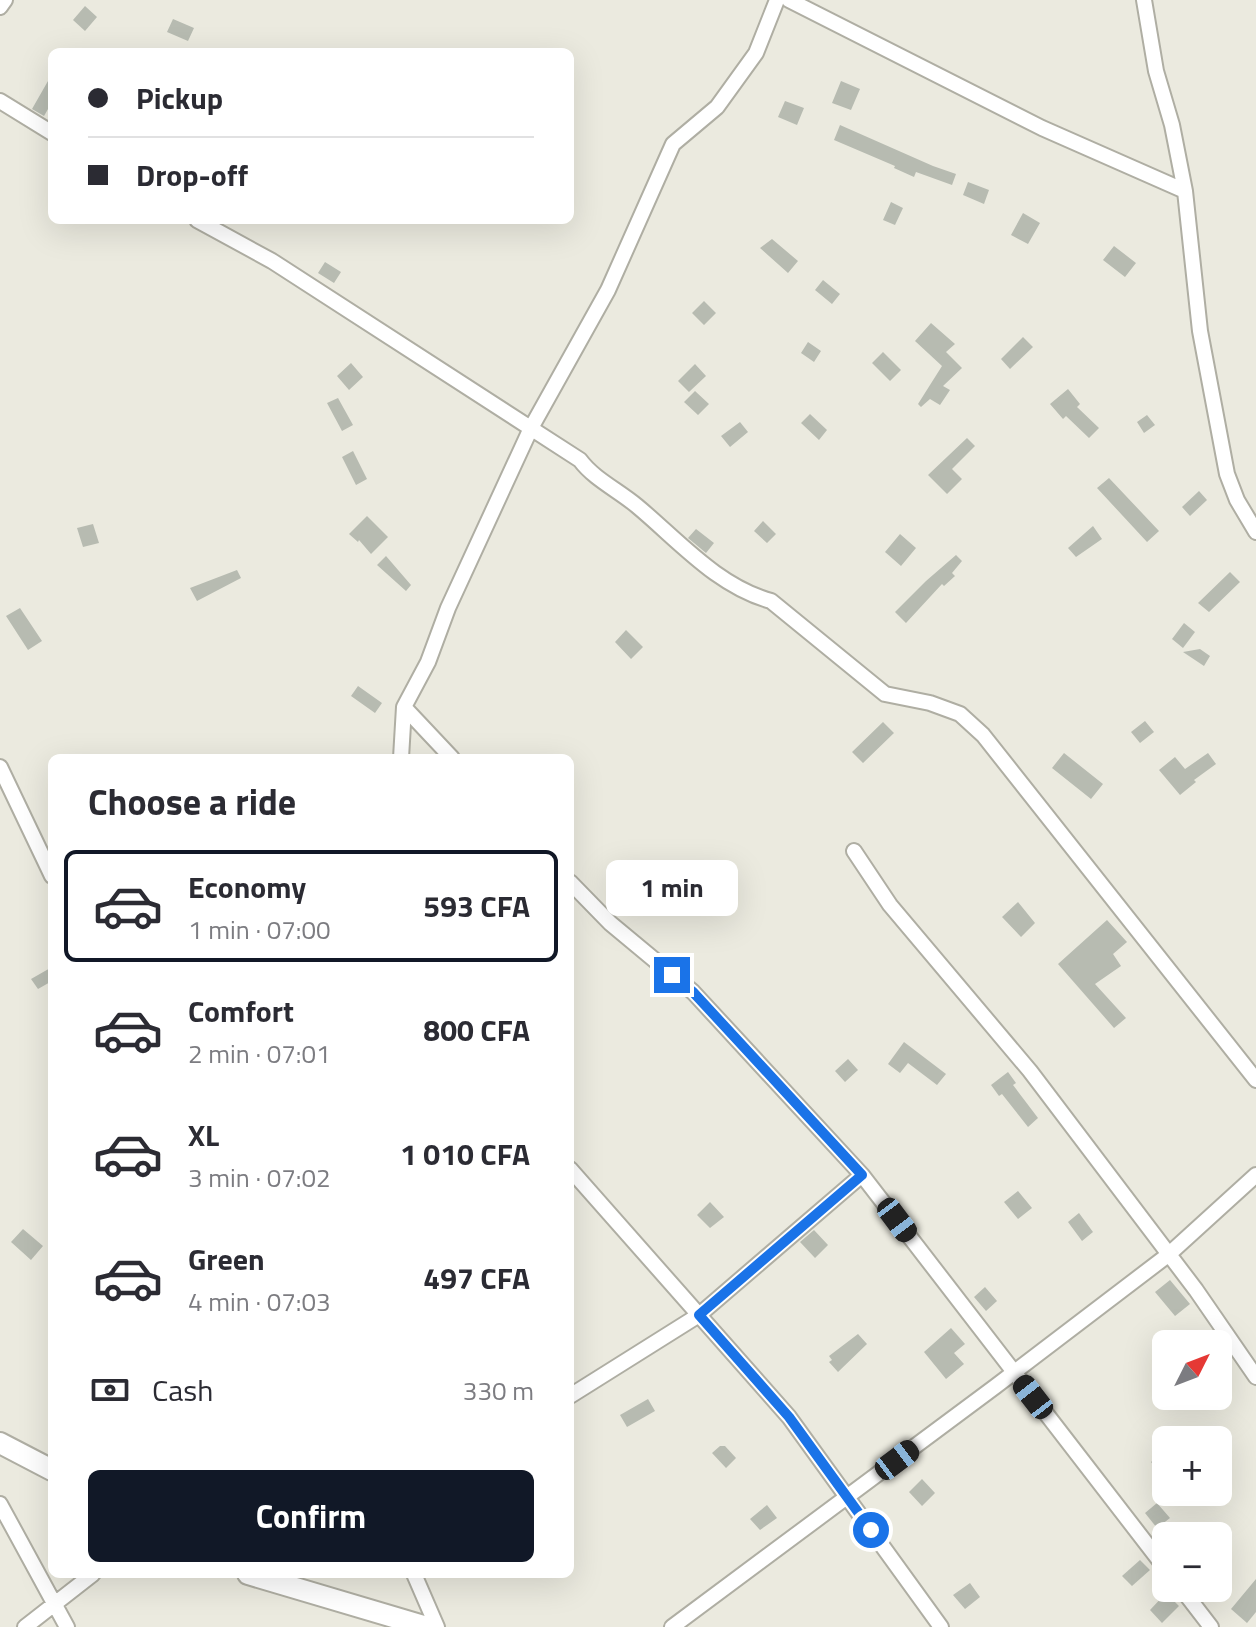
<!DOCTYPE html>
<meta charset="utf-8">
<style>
:root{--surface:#fff;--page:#f2f2f3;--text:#2b2b33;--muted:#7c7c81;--line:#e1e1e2;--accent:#111827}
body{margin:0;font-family:"Titillium Web",sans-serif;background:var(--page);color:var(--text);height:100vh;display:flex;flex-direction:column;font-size:30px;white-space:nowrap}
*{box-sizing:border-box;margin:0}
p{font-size:26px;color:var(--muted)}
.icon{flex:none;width:44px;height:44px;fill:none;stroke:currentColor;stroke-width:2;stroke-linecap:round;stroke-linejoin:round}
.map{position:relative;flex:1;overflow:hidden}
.sheet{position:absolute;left:48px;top:754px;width:526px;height:824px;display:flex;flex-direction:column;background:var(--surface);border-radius:12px;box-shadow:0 8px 32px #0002}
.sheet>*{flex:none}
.banner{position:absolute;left:48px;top:48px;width:526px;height:176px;border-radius:12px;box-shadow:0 8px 32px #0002;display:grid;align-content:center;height:176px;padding:0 40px;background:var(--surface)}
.needle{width:52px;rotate:48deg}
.fabs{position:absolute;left:1152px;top:1330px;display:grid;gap:16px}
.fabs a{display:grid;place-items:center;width:80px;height:80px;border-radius:12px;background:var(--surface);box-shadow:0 8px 32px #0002;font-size:40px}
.end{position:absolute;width:36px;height:36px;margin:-18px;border:10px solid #1a73e8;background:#fff;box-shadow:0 0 0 4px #fff}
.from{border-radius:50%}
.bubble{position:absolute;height:56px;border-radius:12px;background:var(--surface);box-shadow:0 8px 32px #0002;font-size:26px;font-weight:700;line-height:56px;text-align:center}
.car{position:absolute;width:24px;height:48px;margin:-24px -12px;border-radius:10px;box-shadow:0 0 6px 2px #0007;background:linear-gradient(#222 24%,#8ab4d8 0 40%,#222 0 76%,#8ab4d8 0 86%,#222 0)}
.banner b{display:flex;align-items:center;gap:28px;height:76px;font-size:30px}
.banner b+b{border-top:2px solid var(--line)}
.banner i{width:20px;height:20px;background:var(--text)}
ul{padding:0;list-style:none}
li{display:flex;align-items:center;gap:24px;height:112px;margin:0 16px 12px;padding:0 24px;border:4px solid transparent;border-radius:12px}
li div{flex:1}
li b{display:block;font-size:30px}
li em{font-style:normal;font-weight:700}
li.active{border-color:var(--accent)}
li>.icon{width:72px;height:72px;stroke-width:1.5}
h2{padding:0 40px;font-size:36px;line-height:96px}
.pay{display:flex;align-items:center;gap:20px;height:88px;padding:0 40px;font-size:30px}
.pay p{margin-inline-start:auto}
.action{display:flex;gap:16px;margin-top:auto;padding:16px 40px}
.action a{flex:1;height:92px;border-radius:12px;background:var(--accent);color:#fff;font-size:32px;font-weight:700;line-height:92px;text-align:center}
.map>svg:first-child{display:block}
.building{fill:#b7bbb1}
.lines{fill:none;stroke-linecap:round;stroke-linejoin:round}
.minor-casing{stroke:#afaea3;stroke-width:18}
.secondary-casing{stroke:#afaea3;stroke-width:24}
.minor{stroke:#fff;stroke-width:14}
.secondary{stroke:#fff;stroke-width:20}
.route{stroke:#1a73e8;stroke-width:10}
</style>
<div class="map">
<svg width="1256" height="1627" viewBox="0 0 1256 1627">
<rect width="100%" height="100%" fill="#ebeadf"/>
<path class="building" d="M 85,6 L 97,17 L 85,31 L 73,20 Z
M 173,19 L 194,28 L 188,41 L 167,32 Z
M 52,74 L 52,102 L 44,116 L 32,109 Z
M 841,81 L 860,89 L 851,110 L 832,103 Z
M 785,101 L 804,108 L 797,125 L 778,117 Z
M 840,125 L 933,166 L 956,174 L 952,185 L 916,172 L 914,177 L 894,168 L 895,166 L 834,140 Z
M 968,182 L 989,190 L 984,204 L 963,195 Z
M 891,202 L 903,208 L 895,225 L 883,220 Z
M 1023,213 L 1040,223 L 1028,244 L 1011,235 Z
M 772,239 L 798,261 L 788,273 L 760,248 Z
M 1114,246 L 1136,263 L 1125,277 L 1103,260 Z
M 325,262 L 341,272 L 334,283 L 318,273 Z
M 823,280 L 840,294 L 832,304 L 815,290 Z
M 704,301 L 716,313 L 704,325 L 692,313 Z
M 931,323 L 955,344 L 946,352 L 962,368 L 943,386 L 950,390 L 940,405 L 930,399 L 921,407 L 918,404 L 942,366 L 915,341 Z
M 1023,337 L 1033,347 L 1010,369 L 1001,359 Z
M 808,342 L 821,351 L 814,362 L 801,353 Z
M 883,352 L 901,370 L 890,381 L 872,363 Z
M 351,363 L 363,377 L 349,390 L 337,376 Z
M 695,364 L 706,376 L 689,392 L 678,381 Z
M 1068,389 L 1080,404 L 1077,407 L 1099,428 L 1089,438 L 1066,416 L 1063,419 L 1050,404 Z
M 695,391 L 709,404 L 698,415 L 684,402 Z
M 338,398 L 353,425 L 342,431 L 327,403 Z
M 810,414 L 827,430 L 819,440 L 801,423 Z
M 1147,415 L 1155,425 L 1144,433 L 1137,422 Z
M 740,422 L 748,432 L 730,447 L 721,436 Z
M 967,438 L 975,446 L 952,469 L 962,479 L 947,494 L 928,475 Z
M 353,451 L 367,479 L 356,485 L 342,457 Z
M 1109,478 L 1159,531 L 1147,542 L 1097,488 Z
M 1199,491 L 1207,500 L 1190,516 L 1182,507 Z
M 367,516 L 388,537 L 371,554 L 359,540 L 358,542 L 349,534 Z
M 763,521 L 776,534 L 767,543 L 754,531 Z
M 93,524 L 99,543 L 83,547 L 77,528 Z
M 1093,526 L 1102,539 L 1076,557 L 1068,548 Z
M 696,529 L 714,543 L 706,553 L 688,538 Z
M 900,534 L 916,548 L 901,566 L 885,552 Z
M 956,555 L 962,561 L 952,573 L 955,576 L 944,586 L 942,584 L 906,623 L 895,612 L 926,581 Z
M 386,556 L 411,585 L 406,591 L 377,565 Z
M 237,570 L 241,578 L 197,601 L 190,588 Z
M 1230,572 L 1240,582 L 1209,612 L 1198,603 Z
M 20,608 L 42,641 L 28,650 L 6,616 Z
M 1184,623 L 1195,632 L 1183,648 L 1172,639 Z
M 626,630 L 643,647 L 631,659 L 615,642 Z
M 1200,649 L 1210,656 L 1204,666 L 1183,652 Z
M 358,686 L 382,703 L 375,713 L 351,696 Z
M 1145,721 L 1154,732 L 1140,743 L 1131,732 Z
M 883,722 L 894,733 L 863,763 L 852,752 Z
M 1064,753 L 1103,784 L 1091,799 L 1052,768 Z
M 1208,753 L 1216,764 L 1194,780 L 1196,782 L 1180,795 L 1159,770 L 1175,757 L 1185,769 Z
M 637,861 L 647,871 L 634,884 L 624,873 Z
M 639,888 L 647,898 L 637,907 L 628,897 Z
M 1018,902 L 1035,923 L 1021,937 L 1002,917 Z
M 1107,920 L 1127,942 L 1113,954 L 1121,966 L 1095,984 L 1126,1018 L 1114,1028 L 1058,964 Z
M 52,967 L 52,981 L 38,989 L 31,979 Z
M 904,1042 L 946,1074 L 937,1085 L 908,1063 L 900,1073 L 888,1064 Z
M 848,1059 L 858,1070 L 845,1082 L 835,1071 Z
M 1008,1072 L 1016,1083 L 1013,1085 L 1038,1118 L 1028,1127 L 1002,1094 L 999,1096 L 991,1085 Z
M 1018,1191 L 1032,1208 L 1018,1219 L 1004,1202 Z
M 710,1202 L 724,1217 L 710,1228 L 697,1215 Z
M 1079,1213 L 1093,1232 L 1082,1241 L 1068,1222 Z
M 23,1229 L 43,1246 L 31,1260 L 11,1242 Z
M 814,1230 L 828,1245 L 815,1258 L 800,1242 Z
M 1170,1280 L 1190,1304 L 1175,1316 L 1155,1292 Z
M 985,1287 L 997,1301 L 986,1311 L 974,1297 Z
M 951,1328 L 965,1344 L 954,1353 L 964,1364 L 946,1379 L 924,1352 Z
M 858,1334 L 867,1344 L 838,1372 L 829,1362 L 832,1360 L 829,1356 Z
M 648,1399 L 655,1411 L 627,1427 L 620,1415 Z
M 720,1446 L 725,1446 L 736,1458 L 726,1468 L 712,1453 Z
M 1166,1449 L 1166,1480 L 1151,1462 Z
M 922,1479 L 935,1493 L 922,1506 L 909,1492 Z
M 1157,1503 L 1170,1518 L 1157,1528 L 1145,1513 Z
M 767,1505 L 777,1518 L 760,1530 L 750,1519 Z
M 1140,1560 L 1150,1570 L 1132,1586 L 1122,1576 Z
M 1256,1579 L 1256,1612 L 1247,1623 L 1231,1609 Z
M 970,1583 L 980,1597 L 965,1609 L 953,1595 Z
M 1166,1593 L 1179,1606 L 1162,1623 L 1150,1610 Z"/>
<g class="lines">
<defs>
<path id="minor" d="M 789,0 L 1042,128 L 1185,191
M 1144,0 L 1156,71 L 1172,125 L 1185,191 L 1200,331 L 1227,474 L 1237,500 L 1256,532
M 0,7 L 5,0
M 0,101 L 52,133
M 197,220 L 272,261 L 580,460 C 594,479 618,490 637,506 C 679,541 717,586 771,601 L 885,694 L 930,703 L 960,714 L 983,735 L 1256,1080
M 404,707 L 452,758
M 401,758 L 404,707 L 428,662 L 448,608 L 531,428 L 608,290 L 673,144 L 717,107 L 756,53 L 777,0
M 0,767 L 52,876
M 854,851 L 890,905 L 1030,1071 L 1196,1290 L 1256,1377
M 570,882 L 610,923 L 693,992 L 862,1175 L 1166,1569
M 570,1169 L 789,1417 L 941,1627
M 570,1396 L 699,1315 L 862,1175
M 0,1504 L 67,1627
M 414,1574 L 437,1627
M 1181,1588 L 1211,1627
M 25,1627 L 93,1574
M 672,1627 L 996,1386 L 1168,1255 L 1256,1175"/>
<path id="secondary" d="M 0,1443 L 52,1470
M 248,1574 L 427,1627"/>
</defs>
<use href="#minor" class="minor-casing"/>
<use href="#secondary" class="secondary-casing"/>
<use href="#minor" class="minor"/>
<use href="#secondary" class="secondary"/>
</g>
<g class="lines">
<path class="route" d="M 672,975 L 693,992 L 862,1175 L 699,1315 L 789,1417 L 871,1530"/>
</g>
</svg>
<div class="fabs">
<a><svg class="needle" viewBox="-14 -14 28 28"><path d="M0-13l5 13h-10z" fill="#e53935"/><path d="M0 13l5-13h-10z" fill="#7c7c81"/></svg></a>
<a>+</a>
<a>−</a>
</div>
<i class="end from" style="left:871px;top:1530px"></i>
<i class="end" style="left:672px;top:975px"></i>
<div class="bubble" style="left:606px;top:860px;width:132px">1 min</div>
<i class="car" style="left:897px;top:1220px;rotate:143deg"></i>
<i class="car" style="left:1033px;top:1397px;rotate:322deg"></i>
<i class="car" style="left:897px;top:1460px;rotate:53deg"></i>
<div class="banner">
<b><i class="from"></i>Pickup</b>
<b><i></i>Drop-off</b>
</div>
<section class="sheet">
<h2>Choose a ride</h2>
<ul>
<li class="active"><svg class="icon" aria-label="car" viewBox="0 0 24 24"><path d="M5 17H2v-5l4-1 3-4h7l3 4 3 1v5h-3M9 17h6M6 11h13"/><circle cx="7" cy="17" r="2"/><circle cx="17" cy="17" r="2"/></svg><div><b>Economy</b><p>1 min · 07:00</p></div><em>593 CFA</em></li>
<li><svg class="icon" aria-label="car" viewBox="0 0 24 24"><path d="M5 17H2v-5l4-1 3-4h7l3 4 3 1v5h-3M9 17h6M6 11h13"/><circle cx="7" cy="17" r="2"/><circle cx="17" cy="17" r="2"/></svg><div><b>Comfort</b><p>2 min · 07:01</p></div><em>800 CFA</em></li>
<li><svg class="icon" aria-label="car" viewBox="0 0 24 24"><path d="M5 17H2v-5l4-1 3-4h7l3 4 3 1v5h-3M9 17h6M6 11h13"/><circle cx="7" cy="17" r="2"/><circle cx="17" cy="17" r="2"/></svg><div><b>XL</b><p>3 min · 07:02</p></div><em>1 010 CFA</em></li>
<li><svg class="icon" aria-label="car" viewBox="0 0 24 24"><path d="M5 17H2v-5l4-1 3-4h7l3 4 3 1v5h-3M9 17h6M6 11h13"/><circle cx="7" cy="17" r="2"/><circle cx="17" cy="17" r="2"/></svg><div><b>Green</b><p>4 min · 07:03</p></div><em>497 CFA</em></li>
</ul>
<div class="pay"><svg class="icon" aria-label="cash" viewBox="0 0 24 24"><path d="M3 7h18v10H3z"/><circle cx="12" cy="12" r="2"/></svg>Cash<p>330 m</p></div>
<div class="action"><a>Confirm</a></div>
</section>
</div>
